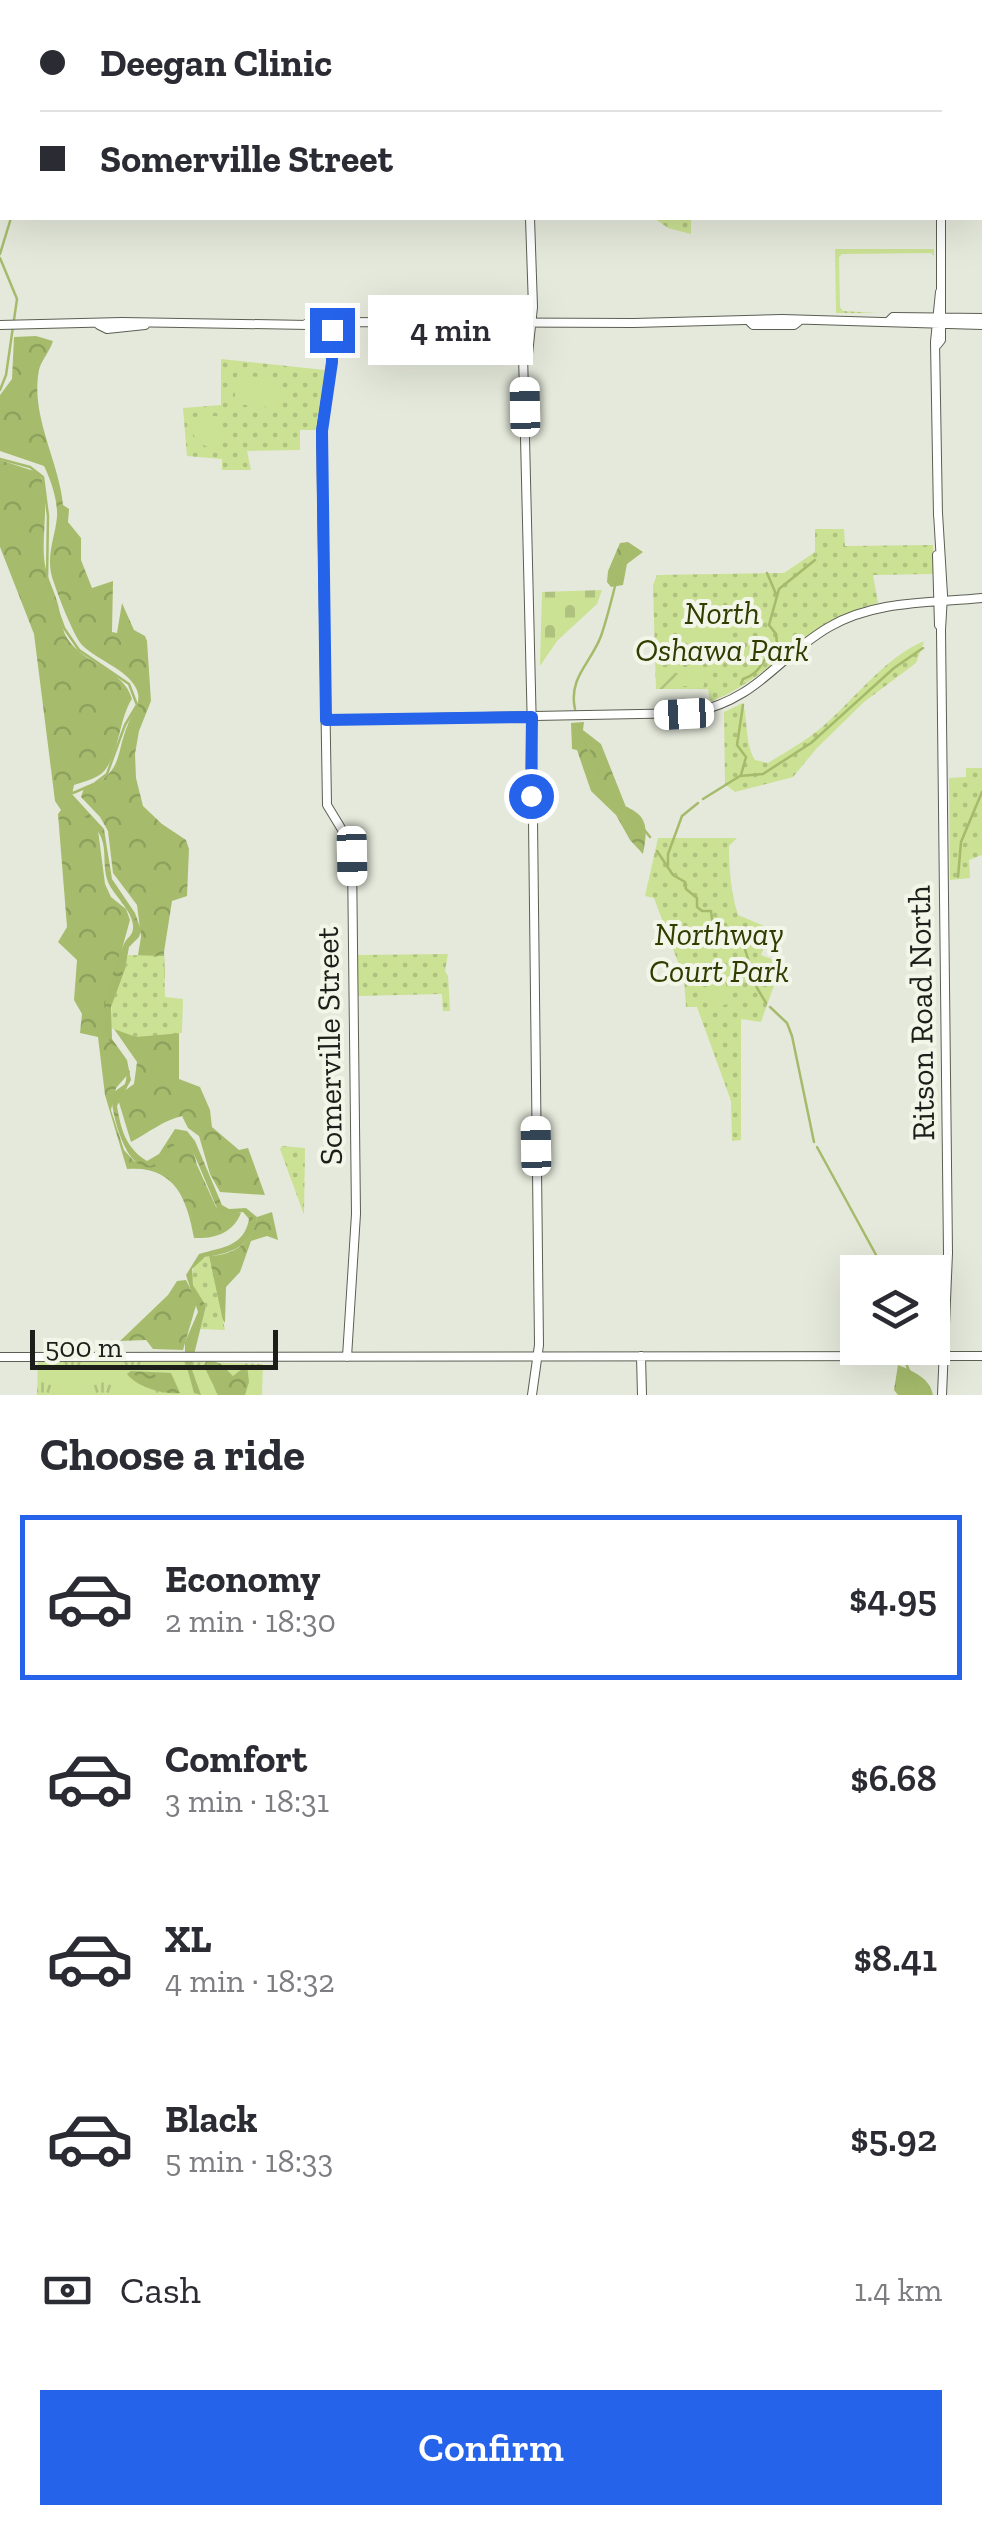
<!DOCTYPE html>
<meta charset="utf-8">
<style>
:root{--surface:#fff;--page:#f2f2f3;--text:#2b2b33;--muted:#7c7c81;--line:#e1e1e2;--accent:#2563eb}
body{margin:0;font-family:"Zilla Slab",serif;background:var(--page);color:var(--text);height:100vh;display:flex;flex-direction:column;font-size:38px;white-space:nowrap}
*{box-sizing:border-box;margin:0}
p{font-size:32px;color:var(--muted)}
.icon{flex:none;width:55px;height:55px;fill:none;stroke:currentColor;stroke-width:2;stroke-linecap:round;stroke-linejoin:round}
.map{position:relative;height:1395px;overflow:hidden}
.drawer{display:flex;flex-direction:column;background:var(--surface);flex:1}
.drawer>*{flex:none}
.hud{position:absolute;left:0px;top:0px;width:982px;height:220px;box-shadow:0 10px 40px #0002;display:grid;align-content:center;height:220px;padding:0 40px;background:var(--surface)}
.fabs{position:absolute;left:840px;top:1255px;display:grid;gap:20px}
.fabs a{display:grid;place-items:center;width:110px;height:110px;border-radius:0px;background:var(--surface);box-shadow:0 10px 40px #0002;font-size:50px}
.scale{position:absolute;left:30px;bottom:25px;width:248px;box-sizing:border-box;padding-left:10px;border:5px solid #1c1e19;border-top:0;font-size:28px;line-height:35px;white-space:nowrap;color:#1c1e19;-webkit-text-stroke:8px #f2f6e8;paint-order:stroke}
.end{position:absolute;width:45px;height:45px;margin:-22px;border:12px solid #2563eb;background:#fff;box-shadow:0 0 0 5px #fff}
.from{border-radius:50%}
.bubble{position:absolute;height:70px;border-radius:0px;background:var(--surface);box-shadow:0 10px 40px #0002;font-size:32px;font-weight:600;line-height:70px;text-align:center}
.car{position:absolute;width:30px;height:60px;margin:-30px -15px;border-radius:12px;box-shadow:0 0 8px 2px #0007;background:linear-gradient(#fff 24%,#345 0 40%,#fff 0 76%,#345 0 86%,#fff 0)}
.hud b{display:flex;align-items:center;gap:35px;height:95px;font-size:38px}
.hud b+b{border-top:2px solid var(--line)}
.hud i{width:25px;height:25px;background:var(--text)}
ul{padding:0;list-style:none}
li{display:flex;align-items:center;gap:30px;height:165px;margin:0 20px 15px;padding:0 20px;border:5px solid transparent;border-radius:0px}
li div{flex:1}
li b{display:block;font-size:38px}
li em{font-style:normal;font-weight:600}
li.active{border-color:var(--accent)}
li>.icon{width:90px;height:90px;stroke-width:1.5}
h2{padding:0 40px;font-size:45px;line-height:120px}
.pay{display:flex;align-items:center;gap:25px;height:110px;padding:0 40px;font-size:38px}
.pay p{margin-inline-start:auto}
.cta{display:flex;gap:20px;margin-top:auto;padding:20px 40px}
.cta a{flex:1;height:115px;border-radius:0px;background:var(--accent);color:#fff;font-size:40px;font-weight:600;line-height:115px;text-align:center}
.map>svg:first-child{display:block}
.grass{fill:url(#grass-tufts)}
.forest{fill:url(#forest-crowns)}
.cemetery{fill:url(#cemetery-stones)}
.park{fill:url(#park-dots)}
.garden{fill:url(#garden-furrows)}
.pitch{fill:#cbe193}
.water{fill:url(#water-ripples)}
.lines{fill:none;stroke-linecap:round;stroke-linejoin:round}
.stream{stroke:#a5bb6b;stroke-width:2.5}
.secondary-casing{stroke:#5b5f53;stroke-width:10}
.secondary{stroke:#fff;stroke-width:8}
.route{stroke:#2563eb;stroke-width:12}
.labels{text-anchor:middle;stroke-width:8;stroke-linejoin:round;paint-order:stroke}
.park-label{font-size:32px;font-style:italic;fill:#313d00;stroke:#f2f6e8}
.street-label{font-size:32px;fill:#1c1e19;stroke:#f2f6e8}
</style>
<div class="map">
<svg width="982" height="1395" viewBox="0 0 982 1395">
<defs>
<pattern id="grass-tufts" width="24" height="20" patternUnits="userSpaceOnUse" patternTransform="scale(2.5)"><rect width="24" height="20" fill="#cbe193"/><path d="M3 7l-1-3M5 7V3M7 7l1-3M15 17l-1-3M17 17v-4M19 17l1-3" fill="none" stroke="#aec17e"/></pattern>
<pattern id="forest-crowns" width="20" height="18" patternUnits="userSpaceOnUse" patternTransform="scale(2.5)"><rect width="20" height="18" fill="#a6bc6c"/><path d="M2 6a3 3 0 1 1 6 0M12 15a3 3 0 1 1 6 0" fill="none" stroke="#8ea15d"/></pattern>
<pattern id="cemetery-stones" width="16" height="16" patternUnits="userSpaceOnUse" patternTransform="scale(2.5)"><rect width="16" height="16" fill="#cbe193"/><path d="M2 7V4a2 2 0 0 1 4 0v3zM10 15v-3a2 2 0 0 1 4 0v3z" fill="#aec17e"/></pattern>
<pattern id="park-dots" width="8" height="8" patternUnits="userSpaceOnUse" patternTransform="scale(2.5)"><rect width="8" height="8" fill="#cbe193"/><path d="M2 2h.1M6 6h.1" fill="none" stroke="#aec17e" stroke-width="1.8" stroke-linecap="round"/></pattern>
<pattern id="garden-furrows" width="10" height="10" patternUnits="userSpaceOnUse" patternTransform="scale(2.5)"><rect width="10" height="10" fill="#cbe193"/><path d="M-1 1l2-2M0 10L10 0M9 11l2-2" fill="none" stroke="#aec17e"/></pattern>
<pattern id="water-ripples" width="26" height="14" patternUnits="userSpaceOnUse" patternTransform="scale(2.5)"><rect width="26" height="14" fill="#a5bb6b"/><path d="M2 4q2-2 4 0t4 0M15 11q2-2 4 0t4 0" fill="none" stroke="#8da05c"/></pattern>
</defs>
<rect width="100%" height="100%" fill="#e5e9db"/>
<path class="grass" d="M 562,0 L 920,0 L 920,2 L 561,2 Z
M 835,249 L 934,249 L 934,256 L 931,253 L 842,254 L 839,257 L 840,307 L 843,311 L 878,313 L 836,313 Z
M 154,1361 L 263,1364 L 262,1395 L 37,1395 L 38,1362 Z"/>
<path class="forest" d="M 36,336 L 53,341 C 50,351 41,361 39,370 C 30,416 59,461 63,505 L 69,509 L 68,522 L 81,538 L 81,560 L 92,588 L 113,581 L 112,632 L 117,633 L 122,603 L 134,630 L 145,636 L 147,641 L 151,701 L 139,731 L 135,754 L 136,778 L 143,806 L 162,824 L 186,840 L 189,849 L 187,896 L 172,901 L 164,952 L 165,979 L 138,955 L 141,937 L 137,905 L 113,873 L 108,831 L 100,817 L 81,797 L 84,788 C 124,774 115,755 128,724 C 133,711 143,702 136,688 C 126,669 99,661 83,646 C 74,638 56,590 52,577 C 46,555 55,538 57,517 C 58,501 51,480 44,466 L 0,451 L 0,395 L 12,379 L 14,337 Z
M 0,460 L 40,473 C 50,501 42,528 44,557 C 45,574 52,585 57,601 C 61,613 60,626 67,638 C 83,664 124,669 132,699 C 118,719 119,764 98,776 C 91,780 82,782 74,785 L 72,795 L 98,830 L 105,884 L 111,897 L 126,909 L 130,920 L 106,1007 L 106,1030 L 130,1072 L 116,1088 L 111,1110 L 124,1150 L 134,1161 L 147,1166 L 166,1158 L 174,1137 L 183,1133 L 190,1138 L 197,1165 L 216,1207 L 241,1213 C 233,1233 215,1239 194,1238 C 187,1199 175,1165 127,1169 L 105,1095 L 98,1037 L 80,1033 L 82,1014 L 74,1000 L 77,960 L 58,942 L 67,927 L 58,814 L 61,810 L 55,801 L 34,634 L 0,547 Z
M 628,542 L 643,552 L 627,564 L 623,585 L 611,587 L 607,582 L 608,571 L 620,543 Z
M 584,722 L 583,730 L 601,744 L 626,807 C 650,816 647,832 643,854 L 630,840 L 616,815 L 591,791 L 577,750 L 572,749 L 571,723 Z
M 112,1026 L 179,1032 L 179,1079 L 200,1087 L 210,1110 L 212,1127 L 239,1150 L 248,1148 L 265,1195 L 220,1192 L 210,1174 L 199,1136 L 188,1128 L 182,1116 C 164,1120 148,1133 131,1142 L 117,1096 L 134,1084 L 137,1062 Z
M 272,1212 L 278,1240 L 267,1236 L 251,1241 L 240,1272 L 226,1287 L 225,1323 L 220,1316 L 209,1256 C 234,1255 253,1243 257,1217 Z
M 186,1280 L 197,1302 L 183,1350 L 153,1349 L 146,1340 L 120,1341 L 168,1295 L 177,1281 Z
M 211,1360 L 221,1364 L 233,1376 L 247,1365 L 249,1382 L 245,1395 L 218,1395 L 204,1366 L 206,1361 Z
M 898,1365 C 913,1371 930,1378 933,1395 L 898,1395 L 894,1390 Z"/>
<path class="cemetery" d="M 602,590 L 597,604 L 557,641 L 540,666 L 542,592 Z"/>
<path class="park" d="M 0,0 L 458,0 L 2,2 L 0,122 Z
M 654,218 L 691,218 L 691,234 L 668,228 Z
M 221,359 L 325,370 L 316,430 L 300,430 L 300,450 L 247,451 L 251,470 L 222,470 L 222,459 L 187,456 L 183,408 L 221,405 Z
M 815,529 L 844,529 L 845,546 L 933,545 L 933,574 L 873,575 L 878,603 C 808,620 775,676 710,702 L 708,689 L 656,689 L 653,585 L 657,575 L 784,573 L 815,552 Z
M 924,641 L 916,663 L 864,702 L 816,749 L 793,777 L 735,792 L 725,784 L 724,712 L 743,703 C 748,722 745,744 755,760 L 768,763 C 786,752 805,741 821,728 C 854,700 884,658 924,641 Z
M 966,768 L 982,768 L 982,855 L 969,860 L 970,878 L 950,880 L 949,778 L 966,777 Z
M 658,838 L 737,838 L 729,846 C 729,870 731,892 738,915 L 771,929 L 761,955 L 782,963 L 761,1022 L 741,1019 L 741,1140 L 732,1141 L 731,1101 L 697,1007 L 686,1007 L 684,978 L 654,898 L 645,896 Z
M 448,954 L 445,971 L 448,976 L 450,1011 L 443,1011 L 442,994 L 358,996 L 358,955 Z
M 128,955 L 164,956 L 165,997 L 183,999 L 182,1033 L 136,1037 L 111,1028 L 112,1002 Z
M 282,1146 L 305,1148 L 304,1215 L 280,1149 Z
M 209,1256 L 225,1330 L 200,1329 L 206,1306 C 195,1291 186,1278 197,1261 Z"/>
<path class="garden" d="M 656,671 L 680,674 L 680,689 L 656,689 Z"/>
<path class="pitch" d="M 237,375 L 282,379 L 280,408 L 234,404 Z
M 216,416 L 221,418 L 222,450 C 201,448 190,439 190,417 Z
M 688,599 L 722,599 L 722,648 L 688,648 Z
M 704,667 L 704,686 L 681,686 L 680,668 Z
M 725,981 L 731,1003 L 713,1008 L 706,987 Z"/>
<path class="water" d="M 71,793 L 104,829 L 112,879 L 135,913 L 141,930 L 139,937 L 129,947 L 125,969 L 111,1007 L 112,1039 L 127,1060 L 131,1080 L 117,1106 C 121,1130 126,1148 147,1161 L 159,1154 L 175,1129 L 187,1131 L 195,1141 L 222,1205 L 229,1209 L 246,1208 L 257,1217 C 254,1246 230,1254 205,1257 L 192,1269 L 193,1285 L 206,1306 L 191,1367 L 201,1395 L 194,1393 L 185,1360 L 185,1342 L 198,1312 L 186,1275 L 199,1254 C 222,1247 244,1247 249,1219 L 243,1212 L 224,1215 L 216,1206 L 186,1135 L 180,1135 C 173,1144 169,1161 157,1166 C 126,1178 112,1114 111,1094 L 125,1084 C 133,1058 105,1047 103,1022 C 102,1005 116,959 125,942 C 128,937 132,936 133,929 C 135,913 114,896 108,882 C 102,867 107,851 101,837 C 94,820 75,814 71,793 Z
M 131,1371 L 171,1373 L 180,1393 C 164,1395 137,1387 127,1374 Z"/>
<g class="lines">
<path class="stream" d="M 450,2 L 452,0
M 0,117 L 2,117
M 0,202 L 2,204
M 0,254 L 11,218
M 0,258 L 17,299 L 6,375 L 0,390
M 0,459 L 30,467 L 43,477 L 48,516 L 47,581 L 64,628 L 79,650 L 129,684 L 137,705 L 125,725 L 107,774 L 94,784 L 73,793
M 767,573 L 776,594
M 741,684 L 743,679 C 763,673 763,656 777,643 L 776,634 L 769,625 L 779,589 L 815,560
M 575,709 C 568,678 591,663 601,636 C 610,610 615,583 623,557
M 578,725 L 603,784 L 622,806
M 741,775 L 746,757 L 737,745 L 743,705
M 703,799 L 740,776 L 763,774 L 811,743 L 894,668 L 923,648
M 627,808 L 650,837
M 657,851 L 673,875 L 685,882 L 686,889 L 697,898 L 697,907 L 702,911 L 711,911 L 712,919 L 721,933 L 730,933 L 735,941 L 744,946 L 757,988 L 766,1003
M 668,865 L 668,854 L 682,816 L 698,803
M 958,877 L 961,842 L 982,792
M 770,1007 L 787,1023 L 792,1036 L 814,1142
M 817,1147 L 881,1264 L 880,1272
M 932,1295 L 934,1295
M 904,1349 L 904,1348
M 907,1366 L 919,1395"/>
<defs>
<path id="secondary" d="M 487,0 L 489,2
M 936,0 L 936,2
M 530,302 L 527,306 L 523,353 L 532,732 L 539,1345 L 532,1395
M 332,322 L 331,368 L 321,431 L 327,805 L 347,838 L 352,856 L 356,1214 L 347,1357
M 750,322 L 753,325 L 794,325 L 798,322
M 888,322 L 893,317 L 982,318
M 306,324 L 314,322 L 634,323 L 782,319 L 982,325
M 0,325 L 122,322 L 309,325
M 99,325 L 107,329 L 145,325
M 937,345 L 941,340 L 941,218
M 528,354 L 533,307 L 530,218
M 938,513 L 943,595 L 941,630 L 948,1253 L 942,1395
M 938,516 L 935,342 L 940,292
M 937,555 L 939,625
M 325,720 L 692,713 C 760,698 776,658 829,627 C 875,600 931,603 982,598
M 641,1356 L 642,1395
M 0,1357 L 982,1356"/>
</defs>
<use href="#secondary" class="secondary-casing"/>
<use href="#secondary" class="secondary"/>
</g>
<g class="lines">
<path class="route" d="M 332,330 L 332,362 L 322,431 L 326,720 L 532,717 L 531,796"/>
</g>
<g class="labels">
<g class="park-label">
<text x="722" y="624">North<tspan x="722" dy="37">Oshawa Park</tspan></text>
<text x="719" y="945">Northway<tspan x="719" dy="37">Court Park</tspan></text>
</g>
<g class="street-label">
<text transform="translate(921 1013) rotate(-91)" y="11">Ritson Road North</text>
<text transform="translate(329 1046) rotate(-91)" y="11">Somerville Street</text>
</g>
</g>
</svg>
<div class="fabs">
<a><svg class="icon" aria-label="layers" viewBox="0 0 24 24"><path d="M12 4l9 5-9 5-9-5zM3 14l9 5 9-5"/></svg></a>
</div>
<div class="scale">500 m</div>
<i class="end from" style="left:531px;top:796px"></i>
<i class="end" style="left:332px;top:330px"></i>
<div class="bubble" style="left:368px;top:295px;width:165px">4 min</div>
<i class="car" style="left:525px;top:407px;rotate:359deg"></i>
<i class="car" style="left:684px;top:714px;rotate:267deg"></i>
<i class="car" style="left:352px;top:856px;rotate:179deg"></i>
<i class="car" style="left:536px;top:1146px;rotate:359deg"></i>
<div class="hud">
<b><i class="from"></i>Deegan Clinic</b>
<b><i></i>Somerville Street</b>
</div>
</div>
<section class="drawer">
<h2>Choose a ride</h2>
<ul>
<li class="active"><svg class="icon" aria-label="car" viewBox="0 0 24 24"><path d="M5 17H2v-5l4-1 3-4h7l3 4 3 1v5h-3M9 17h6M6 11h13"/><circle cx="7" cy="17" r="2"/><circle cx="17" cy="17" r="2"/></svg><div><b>Economy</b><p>2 min · 18:30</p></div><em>$4.95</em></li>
<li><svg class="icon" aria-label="car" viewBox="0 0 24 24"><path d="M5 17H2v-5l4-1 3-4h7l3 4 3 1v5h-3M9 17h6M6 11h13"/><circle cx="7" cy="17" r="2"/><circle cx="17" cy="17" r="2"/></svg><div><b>Comfort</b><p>3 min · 18:31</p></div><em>$6.68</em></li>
<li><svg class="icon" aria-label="car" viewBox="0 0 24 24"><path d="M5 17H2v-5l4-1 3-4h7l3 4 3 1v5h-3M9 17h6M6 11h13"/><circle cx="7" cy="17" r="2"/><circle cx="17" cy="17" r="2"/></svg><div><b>XL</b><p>4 min · 18:32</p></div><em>$8.41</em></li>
<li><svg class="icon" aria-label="car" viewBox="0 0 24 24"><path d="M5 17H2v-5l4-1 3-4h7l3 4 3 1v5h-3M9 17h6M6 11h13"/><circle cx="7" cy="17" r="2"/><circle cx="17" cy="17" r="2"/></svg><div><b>Black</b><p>5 min · 18:33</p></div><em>$5.92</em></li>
</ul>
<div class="pay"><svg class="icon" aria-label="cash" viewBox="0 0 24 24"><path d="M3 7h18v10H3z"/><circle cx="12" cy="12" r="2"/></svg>Cash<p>1.4 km</p></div>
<div class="cta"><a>Confirm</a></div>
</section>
